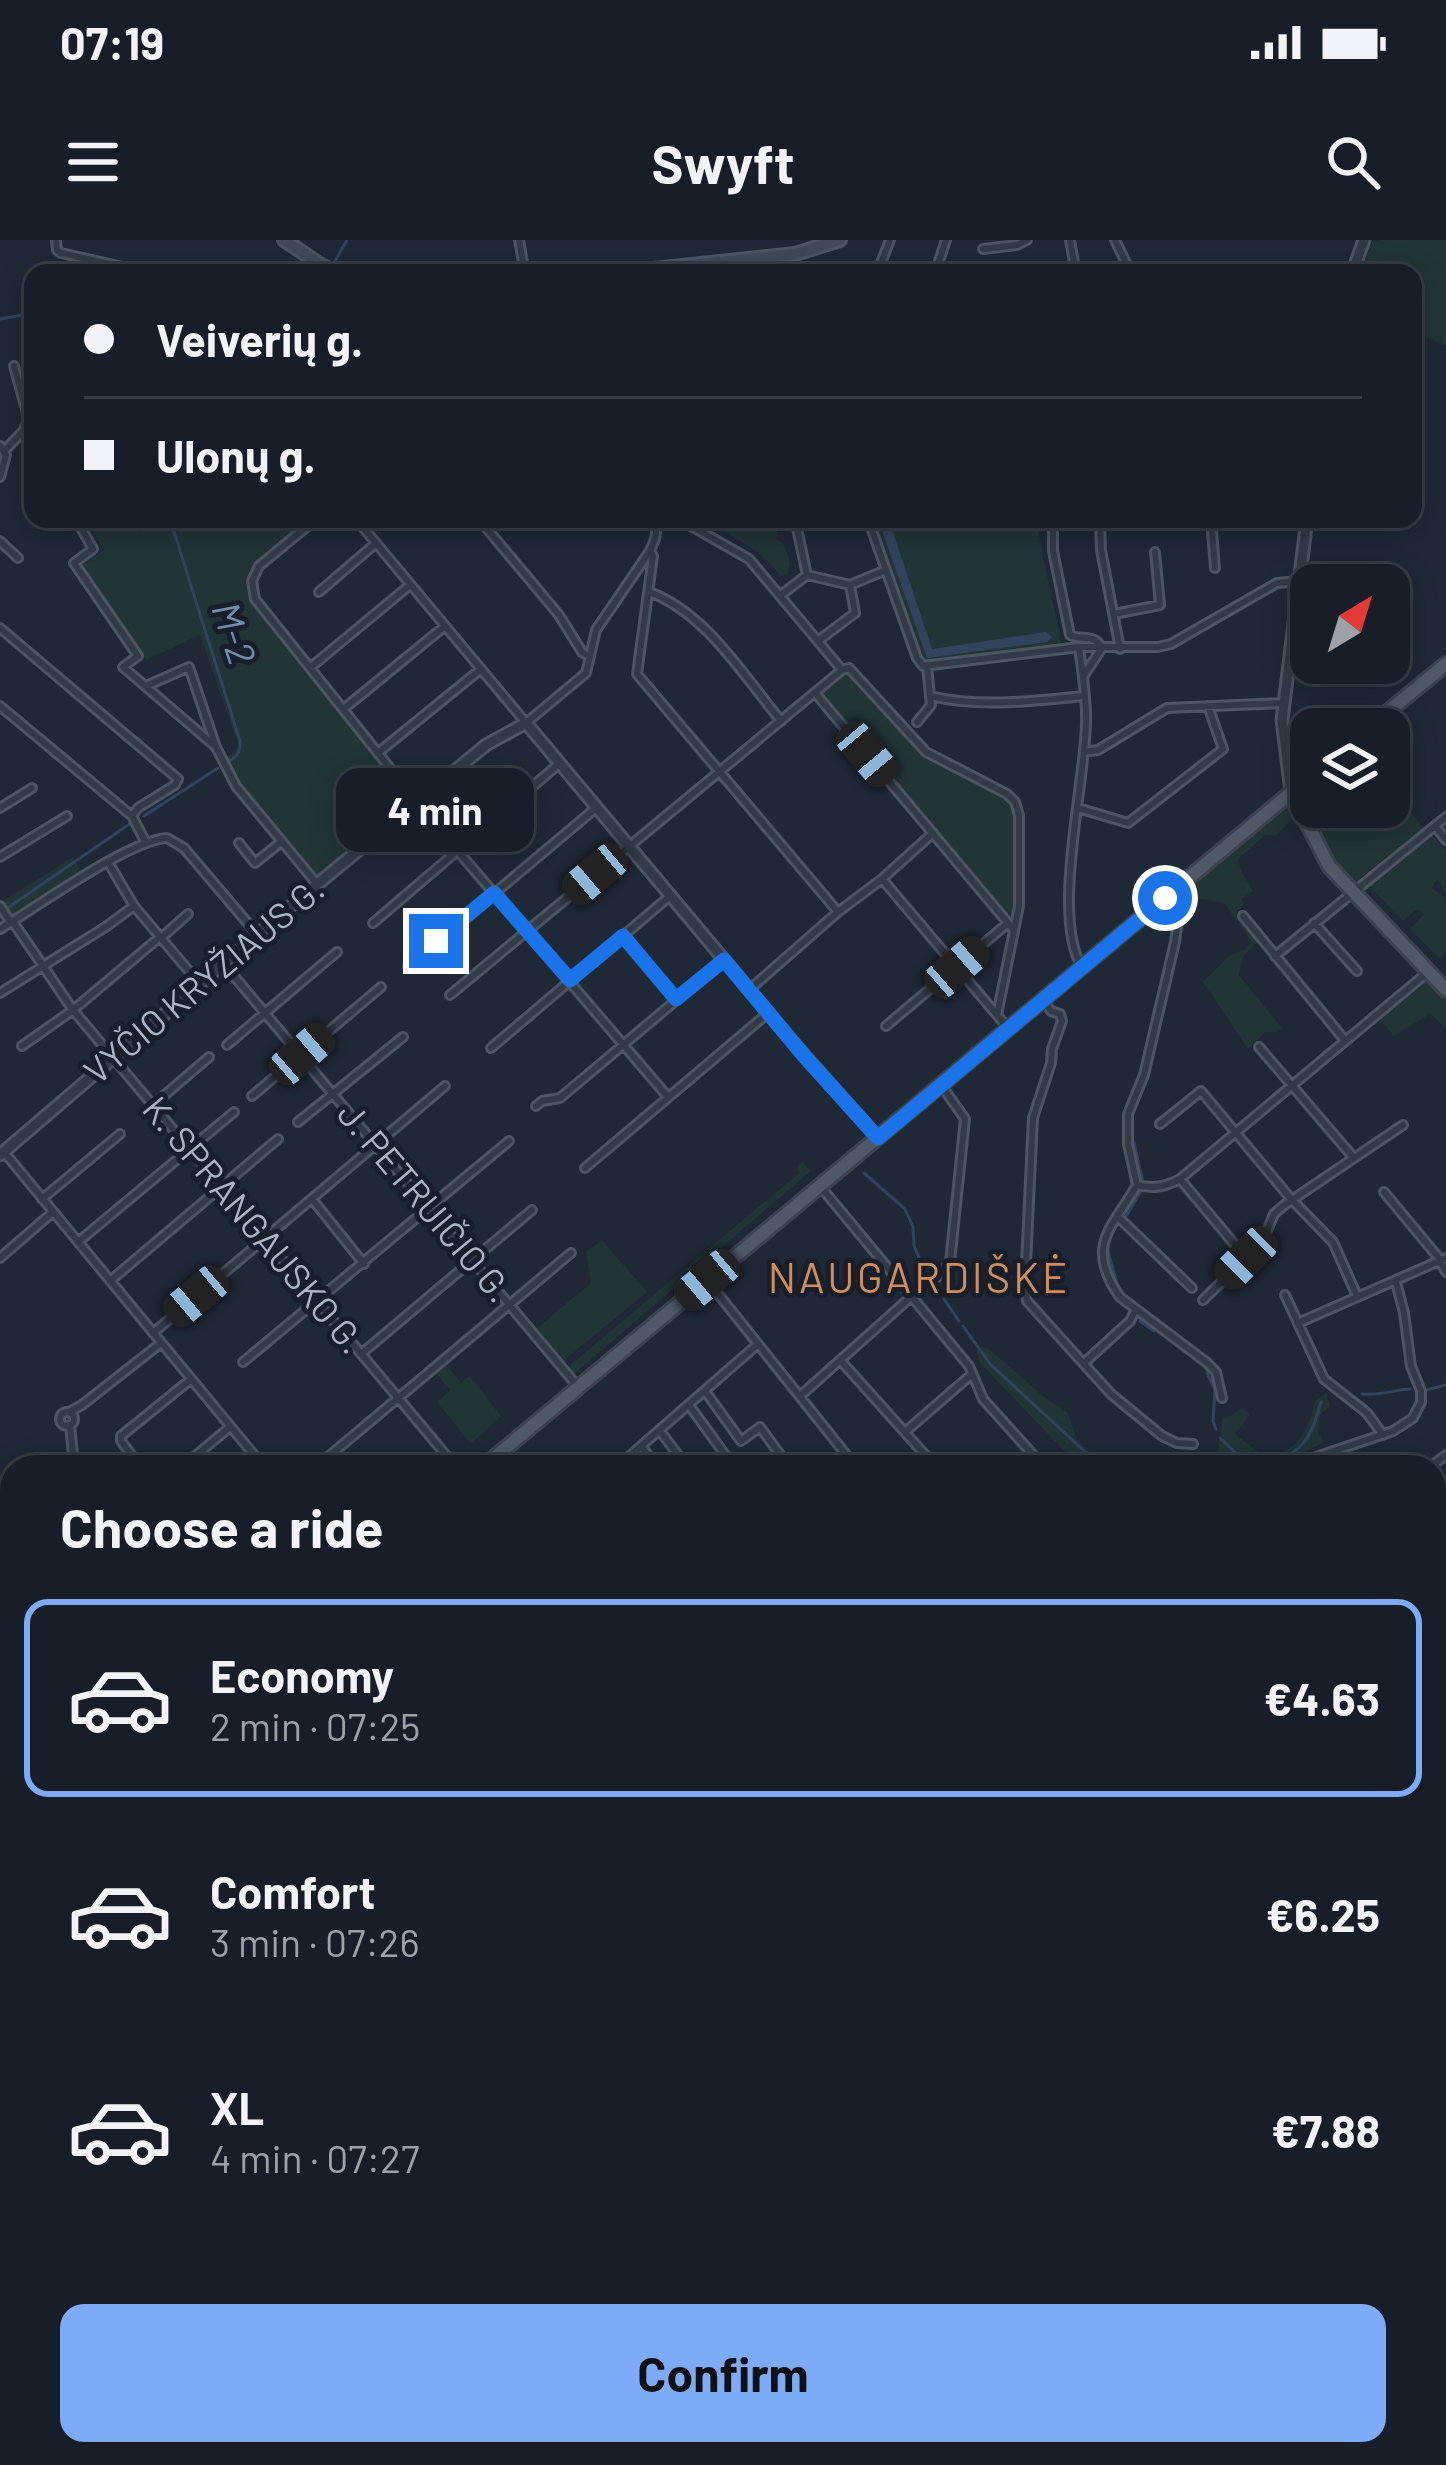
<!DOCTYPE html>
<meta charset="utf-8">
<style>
:root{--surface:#171e28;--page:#202730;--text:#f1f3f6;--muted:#9ea2a8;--line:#363c45;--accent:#7dabf7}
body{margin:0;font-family:Barlow,sans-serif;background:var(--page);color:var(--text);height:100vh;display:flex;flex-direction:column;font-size:45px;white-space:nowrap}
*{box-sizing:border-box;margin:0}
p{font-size:39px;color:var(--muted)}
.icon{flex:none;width:66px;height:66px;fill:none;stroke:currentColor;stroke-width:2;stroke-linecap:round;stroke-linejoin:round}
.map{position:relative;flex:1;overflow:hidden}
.details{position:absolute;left:0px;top:1215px;width:1446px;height:1011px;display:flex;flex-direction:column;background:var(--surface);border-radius:36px 36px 0 0;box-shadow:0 6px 30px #0003,0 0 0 3px var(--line)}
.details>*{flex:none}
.hud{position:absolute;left:24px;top:24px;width:1398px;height:264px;border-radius:24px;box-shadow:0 6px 30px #0003,0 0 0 3px var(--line);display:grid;align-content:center;height:264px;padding:0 60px;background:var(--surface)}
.needle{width:78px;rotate:38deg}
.buttons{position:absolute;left:1290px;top:324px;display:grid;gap:24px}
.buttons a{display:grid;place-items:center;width:120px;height:120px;border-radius:24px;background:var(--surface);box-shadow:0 6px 30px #0003,0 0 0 3px var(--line);font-size:60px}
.end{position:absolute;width:54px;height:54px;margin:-27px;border:15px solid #1a73e8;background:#fff;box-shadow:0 0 0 6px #fff}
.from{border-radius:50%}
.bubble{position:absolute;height:84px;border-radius:24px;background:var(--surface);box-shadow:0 6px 30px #0003,0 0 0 3px var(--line);font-size:39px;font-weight:700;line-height:84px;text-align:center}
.car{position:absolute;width:36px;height:72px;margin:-36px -18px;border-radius:15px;box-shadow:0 0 9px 3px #0007;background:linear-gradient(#222 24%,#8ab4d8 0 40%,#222 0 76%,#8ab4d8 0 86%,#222 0)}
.hud b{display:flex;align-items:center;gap:42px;height:114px;font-size:45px}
.hud b+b{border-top:3px solid var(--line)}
.hud i{width:30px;height:30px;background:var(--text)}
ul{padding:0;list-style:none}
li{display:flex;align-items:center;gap:36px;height:198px;margin:0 24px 18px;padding:0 36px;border:6px solid transparent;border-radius:24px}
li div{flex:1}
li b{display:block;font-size:45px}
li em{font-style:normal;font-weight:700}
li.current{border-color:var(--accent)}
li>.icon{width:108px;height:108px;stroke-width:1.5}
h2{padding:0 60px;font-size:54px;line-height:144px}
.primary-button{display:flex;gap:24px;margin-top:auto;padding:24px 60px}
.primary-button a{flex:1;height:138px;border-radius:24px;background:var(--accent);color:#111;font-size:48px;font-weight:700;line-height:138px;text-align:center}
.status{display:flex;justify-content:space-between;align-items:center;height:84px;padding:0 60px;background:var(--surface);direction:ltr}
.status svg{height:33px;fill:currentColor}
header{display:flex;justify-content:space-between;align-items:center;height:156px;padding:0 60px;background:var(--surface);font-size:54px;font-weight:700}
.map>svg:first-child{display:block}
.green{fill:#213436}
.water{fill:#32445d}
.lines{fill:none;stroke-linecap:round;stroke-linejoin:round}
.stream{stroke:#32445d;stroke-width:3}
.minor-casing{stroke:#4d5561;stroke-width:12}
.tertiary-casing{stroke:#4d5561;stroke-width:15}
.secondary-casing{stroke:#4d5561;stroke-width:16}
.primary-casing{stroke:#3c434f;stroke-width:18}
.minor{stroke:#323a46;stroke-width:6}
.tertiary{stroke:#323a46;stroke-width:9}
.secondary{stroke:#404959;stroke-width:10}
.primary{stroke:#505966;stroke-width:12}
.route{stroke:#1a73e8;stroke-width:15}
.labels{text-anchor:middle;stroke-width:10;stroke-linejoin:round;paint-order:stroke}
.street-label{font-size:36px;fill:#acb5c3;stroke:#181f2a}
.water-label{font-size:39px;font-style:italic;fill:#748cac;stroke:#181f2a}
.quarter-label{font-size:42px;letter-spacing:3px;fill:#d28e58;stroke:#181f2a}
</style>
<div class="status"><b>07:19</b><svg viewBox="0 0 49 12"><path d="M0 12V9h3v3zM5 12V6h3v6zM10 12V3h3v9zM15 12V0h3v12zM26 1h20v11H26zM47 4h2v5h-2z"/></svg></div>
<header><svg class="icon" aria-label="menu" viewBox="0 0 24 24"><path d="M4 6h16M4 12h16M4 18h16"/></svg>Swyft<svg class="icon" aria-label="search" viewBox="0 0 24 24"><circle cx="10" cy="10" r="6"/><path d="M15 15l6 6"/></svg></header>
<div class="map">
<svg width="1446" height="2225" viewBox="0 0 1446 2225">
<rect width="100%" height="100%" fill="#1f2835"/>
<path class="green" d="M 1380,0 L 1446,0 L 1446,106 L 1413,92 L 1413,33 L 1359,33 L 1368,3 Z
M 85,279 L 132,279 L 140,292 L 164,279 L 313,279 L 252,332 L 250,346 L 252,359 L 412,560 L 316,638 L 233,537 L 225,519 L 233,513 L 238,504 L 200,395 L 146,420 L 82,325 L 104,310 Z
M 702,279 L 723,286 L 730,279 L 745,279 L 758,289 L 773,279 L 778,279 L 776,300 L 783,303 L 790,322 L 788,335 L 780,336 C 762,310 729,294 702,279 Z
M 871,279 L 1036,279 L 1061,403 L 924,422 L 920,419 Z
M 844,431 L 853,434 L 919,511 L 1005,557 L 1014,565 L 1016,667 L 1013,679 L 1005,677 L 821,454 Z
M 1389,546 L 1426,591 L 1423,593 L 1420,590 L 1355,642 L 1356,647 L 1338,626 L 1303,557 L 1311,551 L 1311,567 L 1389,567 Z
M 1284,566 L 1294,577 L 1276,596 L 1265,595 L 1238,619 L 1241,630 L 1253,651 L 1242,659 L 1244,664 L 1237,672 L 1259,700 L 1243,717 L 1239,735 L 1282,788 L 1276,792 L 1265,792 L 1248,809 L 1203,742 L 1230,715 L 1244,710 L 1252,702 L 1224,663 L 1201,659 L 1183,671 L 1173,661 Z
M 1433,596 L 1446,611 L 1446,654 L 1437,639 L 1432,648 L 1446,659 L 1446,713 L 1439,718 L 1410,689 L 1424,674 L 1417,669 L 1403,681 L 1367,644 L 1368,641 L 1372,645 Z
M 73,617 L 83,634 L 0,684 L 0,663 Z
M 1424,738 L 1446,760 L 1446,788 L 1430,774 L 1394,796 L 1378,777 Z
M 802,921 L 811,931 L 574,1134 L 569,1126 L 799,933 L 797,927 Z
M 602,1000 L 647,1052 L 562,1122 L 536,1089 L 591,1043 L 586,1012 Z
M 975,1104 L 988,1108 L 1043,1156 L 1068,1173 L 1077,1200 L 1099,1221 L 1112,1227 C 1094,1227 1086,1217 1071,1218 L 980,1123 Z
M 443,1122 L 461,1142 L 470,1136 L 501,1176 L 471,1204 L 437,1162 L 450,1150 L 433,1130 Z
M 1326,1153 L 1330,1166 L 1320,1175 L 1319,1193 L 1324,1202 L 1278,1227 L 1237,1227 L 1218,1210 L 1222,1178 L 1230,1176 L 1243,1167 L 1250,1175 L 1235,1194 L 1265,1217 C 1298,1213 1309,1189 1315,1161 Z
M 1434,1959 L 1446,1971 L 1446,2097 L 1434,2078 Z
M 1159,2214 L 1411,2214 L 1438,2225 L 1293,2225 L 1273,2217 L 1269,2225 L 1155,2225 Z"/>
<path class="water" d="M 878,279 L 895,279 L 893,292 L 932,409 L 1046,392 L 1052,397 L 1047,402 L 927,418 Z"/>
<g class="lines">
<path class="stream" d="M 334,23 L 347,0
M 0,79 L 33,73
M 170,279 L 240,501 C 241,511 238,515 230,521
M 144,576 L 218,528
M 6,669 L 131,583
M 1134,902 L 1143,943
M 864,933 L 905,969 L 913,987 L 914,1006 L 929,1040
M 1125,978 L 1141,951
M 1106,1004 L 1118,1047
M 931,1043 L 940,1053
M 944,1059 L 959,1081
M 1140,1081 L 1154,1091
M 963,1086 L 990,1124 L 1095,1221 L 1107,1227
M 1207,1133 L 1215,1150 L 1213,1181 L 1216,1189
M 1426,1150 L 1446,1145
M 1362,1154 C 1379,1156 1394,1150 1410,1149
M 1220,1198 L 1250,1227
M 1268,1227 C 1304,1209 1310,1201 1321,1162
M 1434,1377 L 1446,1394
M 0,1665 L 12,1670
M 1434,1951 L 1446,1963
M 0,1955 L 12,1961"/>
<defs>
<path id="minor" d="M 56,0 L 57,10 L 61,13 L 149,33
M 519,0 L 525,33
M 1070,0 L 1076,33
M 1115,0 L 1131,33
M 983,9 L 1017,5 L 1027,0
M 281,32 L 286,33
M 877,33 L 890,0
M 935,33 L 946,0
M 14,126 L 30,184
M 25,187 L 33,202
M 0,206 L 6,215 L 0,237
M 5,210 L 30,184
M 76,279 L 93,309 L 74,323 L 138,416 L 123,427 L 216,507
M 316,279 L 259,326 L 252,341 L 255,359 L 433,582 L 668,857
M 356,279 L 526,483 L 586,433 L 596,390 L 650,311
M 658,279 L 655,299 L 650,311 L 653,316 L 637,434 L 838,672
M 679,279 L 749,319 L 842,430
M 795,279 L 807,335 L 850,345 L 855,373 L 818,401
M 868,279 L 917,418 L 923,426 L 1079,407 L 1158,407 L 1171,404 L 1277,343 L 1299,341
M 1053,279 L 1053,311 L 1070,395 C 1082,401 1094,393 1102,408 L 1084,435
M 1100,279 L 1101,310 L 1120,409
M 1211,279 L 1215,328
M 483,284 L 559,375 L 582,412 L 590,417
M 0,301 L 18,318
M 850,345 L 886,330
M 319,352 L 375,304
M 649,352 C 705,372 744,436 781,481
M 781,355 L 807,335
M 1114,374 L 1160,365 L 1155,312
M 0,388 L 178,539 L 175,545 L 138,568 L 132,576
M 1079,407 C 1082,432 1087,458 1086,483 C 1085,544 1051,677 1082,727
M 927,426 L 930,456 C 982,468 1031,461 1084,456
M 311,427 L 410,345
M 146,446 L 189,427 L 216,507 L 236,546 L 317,644
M 816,454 L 1013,689
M 0,466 L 132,576 L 145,601
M 346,467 L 445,386
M 917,482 L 931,465 L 930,456
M 379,512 L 481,429
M 1084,512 L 1098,510 L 1167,468 L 1284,463
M 0,568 L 32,548
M 1078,568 L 1128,583 L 1223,509 L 1208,466
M 1435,586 L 1446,600
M 239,603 L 255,623 L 281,602
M 0,617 L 67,576
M 108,622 L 134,666 L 199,743
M 882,639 L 1008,788
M 1167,661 L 1178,680 L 1175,702 L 1144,835 L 1128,874 L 1128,904 L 1137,945 C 1112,988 1084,1006 1120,1057 L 1206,1122 L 1216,1132 L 1222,1158
M 0,666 L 11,683
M 1243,676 L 1343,798
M 13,682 L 73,770 L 456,1227
M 373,683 L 560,523
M 1314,683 L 1357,731
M 0,689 C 37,667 129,600 167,598 L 184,608 L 257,694
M 161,698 L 188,674
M 624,698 L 676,759
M 1275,716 L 1446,577
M 223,723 L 579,1148
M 408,726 L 596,568
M 749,750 L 838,672 L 882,639 L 933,593
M 0,753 L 107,686 L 134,666
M 450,755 L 842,430 L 849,428 L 926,512 L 1007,554 L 1015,562 L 1019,575 L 1019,666 L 997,775
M 1045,763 L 1051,771 L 1060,774 L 1062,781 L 1052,809 L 1051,823 L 1033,878 L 1025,1045 L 1027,1061 L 1111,1154 L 1162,1196 L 1177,1203 L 1193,1204
M 886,786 L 1008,683
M 227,805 L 337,712
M 22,806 L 73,770 L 160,697
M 1259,807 L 1353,917
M 491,808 L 670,656
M 252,856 L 381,747
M 153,865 L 209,817
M 536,866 L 542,861 L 560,858 L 724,720
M 298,882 L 403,797
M 1160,884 L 1201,851 L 1291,959 L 1333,1002 L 1357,1056
M 4,912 L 264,1227
M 585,928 L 768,773
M 1180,939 L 1246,1018
M 1137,945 C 1153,949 1165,947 1180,939 L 1428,732
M 820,946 L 969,1126 L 983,1159 L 1044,1227
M 1384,952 L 1438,1017 L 1446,1032
M 42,959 L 120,894
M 312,959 L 364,1024
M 1117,976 L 1192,1048
M 78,1002 L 234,872
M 0,1018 L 53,972
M 937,1037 L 950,1022 L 965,879 L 941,845
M 707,1040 L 856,1227
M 110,1041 L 278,899
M 1285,1055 L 1324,1139 L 1367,1173 L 1383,1195
M 1203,1060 L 1262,1003 L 1274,974 L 1283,966 L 1403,885
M 1298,1083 L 1446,1018
M 153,1093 L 445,846
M 361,1114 L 532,970
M 841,1121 L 936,1227
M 243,1122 L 509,901
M 1084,1123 L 1130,1081 L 1135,1071
M 705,1151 L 741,1201 L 760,1187 L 789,1227
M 800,1156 L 912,1056
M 689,1165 L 734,1227
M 69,1172 L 82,1165 L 161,1103
M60 1179a7 7 0 1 1 14 0a7 7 0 1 1-14 0Z
M 70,1185 L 73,1215 L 82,1227
M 660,1191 L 687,1227
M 905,1192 L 972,1134
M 641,1206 L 657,1227
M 129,1227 L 136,1221 L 121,1201 L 121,1196 L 190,1140
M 182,1227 L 230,1187
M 316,1227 L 571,1013
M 617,1227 L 758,1104
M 1294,1227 L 1310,1219 L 1393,1191 L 1413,1178 L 1421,1162 L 1421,1151 L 1411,1126 L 1404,1073 L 1396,1042
M 1430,1227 L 1446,1215
M 0,1377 L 12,1367
M 0,1478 L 12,1468
M 1434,1595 L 1442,1595 L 1446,1599
M 7,1694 L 12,1697
M 1434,2083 L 1446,2101
M 0,2202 L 12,2192
M 1434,2204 L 1446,2209
M 387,2214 L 403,2225
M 944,2214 L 984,2225
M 130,2225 L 142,2214
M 193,2225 L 205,2214
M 329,2225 L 341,2214
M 585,2225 L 593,2214
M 760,2225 L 763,2214
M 826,2225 L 829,2214
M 1120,2225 L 1123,2214
M 1152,2225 L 1156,2214
M 1298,2225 L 1302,2214"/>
<path id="tertiary" d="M 1352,33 L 1364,0
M 1291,552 L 1282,480 L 1307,279
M 0,915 L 286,670 L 486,505 L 526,483 L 797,807 L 878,898"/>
<path id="secondary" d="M 284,0 L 321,25 L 338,33
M 580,33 L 634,31 L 795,14 L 840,0
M 0,1411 L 12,1426
M 0,1801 L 12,1809
M 913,2214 L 953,2225"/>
<path id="primary" d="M 1367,489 L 1446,424
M 1291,552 L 1329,626 L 1446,750
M 483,1227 L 1311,536
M 0,1630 L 12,1620"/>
</defs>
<use href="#minor" class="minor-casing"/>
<use href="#tertiary" class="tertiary-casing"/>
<use href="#secondary" class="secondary-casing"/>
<use href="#primary" class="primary-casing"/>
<use href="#minor" class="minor"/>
<use href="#tertiary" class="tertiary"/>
<use href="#secondary" class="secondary"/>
<use href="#primary" class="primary"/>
</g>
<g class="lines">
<path class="route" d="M 436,701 L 494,653 L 570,740 L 623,696 L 676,759 L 724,720 L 805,817 L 878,898 L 1165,658"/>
</g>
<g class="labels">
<g class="street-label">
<text transform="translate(204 740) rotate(-40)" y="13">VYČIO KRYŽIAUS G.</text>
<text transform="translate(425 962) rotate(50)" y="13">J. PETRUIČIO G.</text>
<text transform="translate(254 985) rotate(50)" y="13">K. SPRANGAUSKO G.</text>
</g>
<g class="water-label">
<text transform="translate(234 393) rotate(72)" y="14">M-2</text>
</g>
<g class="quarter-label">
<text x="919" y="1053">NAUGARDIŠKĖ</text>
</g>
</g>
</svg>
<div class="buttons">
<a><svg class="needle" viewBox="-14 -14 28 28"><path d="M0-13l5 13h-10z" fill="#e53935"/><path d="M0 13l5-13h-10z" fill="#9ea2a8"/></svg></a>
<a><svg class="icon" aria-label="layers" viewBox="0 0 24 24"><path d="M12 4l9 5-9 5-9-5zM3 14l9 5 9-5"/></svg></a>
</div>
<i class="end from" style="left:1165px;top:658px"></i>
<i class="end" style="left:436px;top:701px"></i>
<div class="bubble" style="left:336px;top:528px;width:198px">4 min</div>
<i class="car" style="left:867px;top:514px;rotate:140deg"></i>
<i class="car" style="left:595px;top:634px;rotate:230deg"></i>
<i class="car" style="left:957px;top:727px;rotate:49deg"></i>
<i class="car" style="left:302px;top:814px;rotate:49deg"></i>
<i class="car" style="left:1246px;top:1018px;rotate:225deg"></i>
<i class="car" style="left:707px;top:1040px;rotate:230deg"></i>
<i class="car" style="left:196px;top:1056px;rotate:230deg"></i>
<div class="hud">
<b><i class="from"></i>Veiverių g.</b>
<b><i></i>Ulonų g.</b>
</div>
<section class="details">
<h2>Choose a ride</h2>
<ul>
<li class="current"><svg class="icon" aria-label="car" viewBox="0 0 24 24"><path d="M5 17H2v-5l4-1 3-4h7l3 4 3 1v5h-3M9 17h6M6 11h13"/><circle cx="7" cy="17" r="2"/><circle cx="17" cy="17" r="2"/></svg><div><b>Economy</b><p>2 min · 07:25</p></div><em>€4.63</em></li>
<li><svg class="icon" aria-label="car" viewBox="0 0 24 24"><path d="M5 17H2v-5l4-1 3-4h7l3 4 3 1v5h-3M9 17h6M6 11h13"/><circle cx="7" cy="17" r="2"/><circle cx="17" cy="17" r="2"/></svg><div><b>Comfort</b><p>3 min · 07:26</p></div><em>€6.25</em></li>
<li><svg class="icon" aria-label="car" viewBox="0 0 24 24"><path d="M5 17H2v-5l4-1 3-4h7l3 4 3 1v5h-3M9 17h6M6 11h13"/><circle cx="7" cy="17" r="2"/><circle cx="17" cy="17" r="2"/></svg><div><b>XL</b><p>4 min · 07:27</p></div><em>€7.88</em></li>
</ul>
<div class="primary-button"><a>Confirm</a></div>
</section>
</div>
